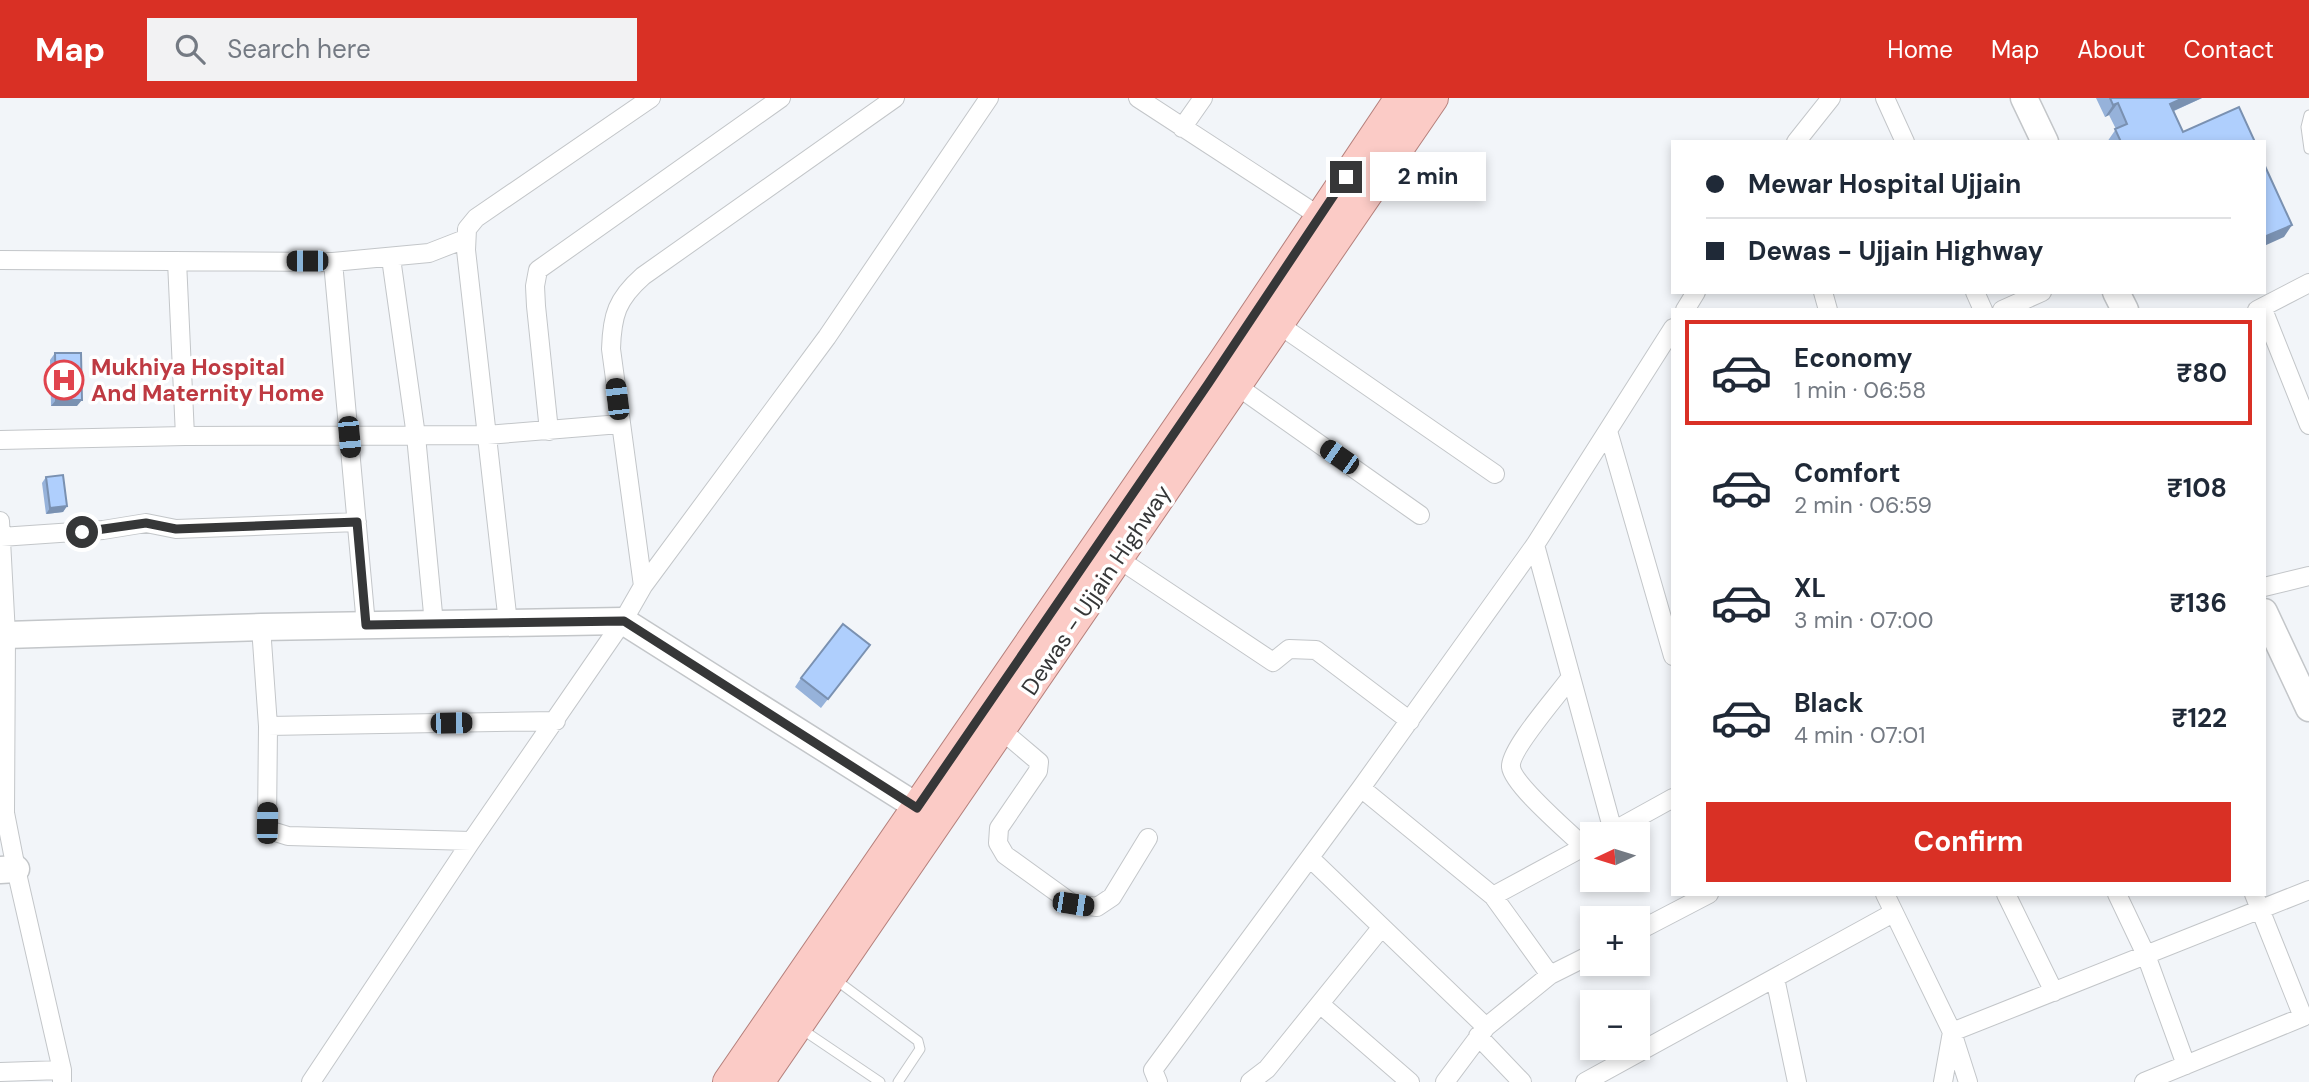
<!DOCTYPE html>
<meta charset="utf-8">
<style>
:root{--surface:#fff;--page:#f2f2f3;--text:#1f2937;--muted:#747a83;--line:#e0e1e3;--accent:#d93025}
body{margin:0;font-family:"DM Sans",sans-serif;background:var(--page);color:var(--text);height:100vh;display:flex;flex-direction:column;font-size:26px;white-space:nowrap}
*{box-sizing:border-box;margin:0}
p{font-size:23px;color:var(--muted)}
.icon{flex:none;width:38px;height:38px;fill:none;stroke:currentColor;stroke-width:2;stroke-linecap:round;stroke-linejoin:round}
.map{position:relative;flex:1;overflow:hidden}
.sheet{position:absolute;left:1671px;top:210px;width:595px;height:588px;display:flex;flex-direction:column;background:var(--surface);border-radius:0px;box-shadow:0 4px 10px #0003}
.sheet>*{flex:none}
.hud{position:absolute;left:1671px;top:42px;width:595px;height:154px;border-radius:0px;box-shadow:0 4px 10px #0003;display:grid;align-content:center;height:154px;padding:0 35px;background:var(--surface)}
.needle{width:46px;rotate:266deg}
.controls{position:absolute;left:1580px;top:724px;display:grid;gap:14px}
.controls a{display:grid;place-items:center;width:70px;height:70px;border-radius:0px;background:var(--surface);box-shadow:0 4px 10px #0003;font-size:35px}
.end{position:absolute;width:32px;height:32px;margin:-16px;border:9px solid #363738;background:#fff;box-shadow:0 0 0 4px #fff}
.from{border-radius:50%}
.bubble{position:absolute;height:49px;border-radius:0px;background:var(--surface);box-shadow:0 4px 10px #0003;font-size:23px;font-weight:700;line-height:49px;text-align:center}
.car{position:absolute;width:21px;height:42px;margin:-21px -10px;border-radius:9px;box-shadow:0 0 5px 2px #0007;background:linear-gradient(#222 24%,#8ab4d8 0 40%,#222 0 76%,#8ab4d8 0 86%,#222 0)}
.hud b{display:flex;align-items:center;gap:24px;height:66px;font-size:26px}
.hud b+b{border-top:2px solid var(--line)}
.hud i{width:18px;height:18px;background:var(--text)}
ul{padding:12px 0 0;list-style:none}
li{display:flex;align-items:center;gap:21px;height:105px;margin:0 14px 10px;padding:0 21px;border:4px solid transparent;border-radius:0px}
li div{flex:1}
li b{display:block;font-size:26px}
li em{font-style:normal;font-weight:700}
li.current{border-color:var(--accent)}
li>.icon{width:63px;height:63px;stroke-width:1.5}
.primary-button{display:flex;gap:14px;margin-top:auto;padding:14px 35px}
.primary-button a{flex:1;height:80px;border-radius:0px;background:var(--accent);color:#fff;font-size:28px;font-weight:700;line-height:80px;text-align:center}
header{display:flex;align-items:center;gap:42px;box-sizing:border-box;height:98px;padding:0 35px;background:var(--accent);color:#fff}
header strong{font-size:33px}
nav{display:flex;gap:38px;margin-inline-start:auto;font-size:24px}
.search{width:490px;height:63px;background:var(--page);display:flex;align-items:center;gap:18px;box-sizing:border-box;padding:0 24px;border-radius:0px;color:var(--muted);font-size:26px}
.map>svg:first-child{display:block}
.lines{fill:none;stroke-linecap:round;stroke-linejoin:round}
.lane-casing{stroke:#c3c6c9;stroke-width:11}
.street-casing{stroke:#c3c6c9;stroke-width:20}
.secondary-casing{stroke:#c3c6c9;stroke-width:29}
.primary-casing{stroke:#b5807c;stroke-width:32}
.lane{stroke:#fff;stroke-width:9}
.street{stroke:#fff;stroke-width:18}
.secondary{stroke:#fff;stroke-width:26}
.primary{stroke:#fbcbc6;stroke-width:30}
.wall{fill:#96b2da}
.shaded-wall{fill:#7a91b1}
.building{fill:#afcffd;stroke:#7a91b1;stroke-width:2}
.route{stroke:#363738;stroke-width:9}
.labels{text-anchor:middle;stroke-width:7;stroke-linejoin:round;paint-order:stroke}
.health-label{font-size:23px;font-weight:bold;fill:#be3a42;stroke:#fff;text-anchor:start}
.street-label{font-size:23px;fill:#363738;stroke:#fff}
</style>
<header>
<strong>Map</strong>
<div class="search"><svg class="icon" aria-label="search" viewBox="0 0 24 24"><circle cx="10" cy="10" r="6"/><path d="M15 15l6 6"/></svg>Search here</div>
<nav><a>Home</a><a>Map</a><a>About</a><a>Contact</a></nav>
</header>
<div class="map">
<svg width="2309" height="984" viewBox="0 0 2309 984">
<rect width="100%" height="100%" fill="#f2f5f9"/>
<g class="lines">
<defs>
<path id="lane" d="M 2309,17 L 2306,29 L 2309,51
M 836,882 L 918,943 L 920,951 L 898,984
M 800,930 L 880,984"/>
<path id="street" d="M 1138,0 L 1319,118
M 1885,0 L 1905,44
M 1182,30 L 1203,0
M 1796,44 L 1831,0
M 391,160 L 416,338 L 434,526
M 0,162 L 333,164 L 429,155 L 465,141
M 177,163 L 185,338
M 333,164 L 366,527
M 1823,194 L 1828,212
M 1975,194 L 1983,212
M 1685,212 L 1696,194
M 2002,212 L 2042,194
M 2257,212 L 2309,185
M 2264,214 L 2309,327
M 1278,226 L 1495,376
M 1237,288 L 1420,417
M 549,333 L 536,208 L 535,188 L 538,172 L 781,0
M 1608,333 L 1673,558
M 0,342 L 185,338 L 487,337 L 620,326
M 0,423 L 6,537 L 5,715 L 16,771 L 62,972 L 62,984
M 1,439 L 103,432 L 146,425 L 176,431 L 357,424
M 1535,447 L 1613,733
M 1117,460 L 1273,564 L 1289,551 L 1316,552 L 1410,623
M 643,488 L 827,239 L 989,0
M 2264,489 L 2309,478
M 508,525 L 466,152 L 467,131 L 476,120 L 651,0
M 261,529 L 268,628 L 267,725 L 272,733 L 288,738 L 471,743
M 1571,579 C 1559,596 1509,652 1511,669 C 1513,687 1569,734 1584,749
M 268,628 L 556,623
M 1000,631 L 1039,664 L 1038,673 L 999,730 L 998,745 L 1005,757 L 1073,806 L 1097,809 L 1112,799 L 1148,740
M 1361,690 L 1493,798 L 1550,877
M 1606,737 L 1673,700
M 1310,760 L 1486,929
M 1885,796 L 1952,934 L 1968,984
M 2006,796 L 2054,894
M 2117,796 L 2146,857 L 2186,967
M 1493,798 L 1591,745
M 1638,833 L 1709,796
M 1775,880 L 1797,984
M 1320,906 L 1410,984
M 1478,938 L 1522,984
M 0,974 L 62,972
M 311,984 L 470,745 L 623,523 L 643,488 L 611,251 C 612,217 617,201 643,178 L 895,0
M 1158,984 L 1153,972 L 1361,690 L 1535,447 L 1673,230
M 1250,984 L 1267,971 L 1381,830
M 1445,984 L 1486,929 L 1550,877 L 1592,856
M 1585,984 L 1893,815
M 1943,984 L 1952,934 L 2309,792
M 2144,984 L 2303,919 L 2254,796"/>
<path id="secondary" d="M 2024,0 L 2045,44
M 2116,194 L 2125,212
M 2264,514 L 2309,610
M 6,537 L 261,529 L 623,523 L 935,720
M 0,772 L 16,771"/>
<path id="primary" d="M 728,984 L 1223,264 L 1400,0
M 759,984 L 1433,0"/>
</defs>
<use href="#lane" class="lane-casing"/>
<use href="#street" class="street-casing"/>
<use href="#secondary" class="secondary-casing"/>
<use href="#primary" class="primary-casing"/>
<use href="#lane" class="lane"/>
<use href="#street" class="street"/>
<use href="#secondary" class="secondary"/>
<use href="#primary" class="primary"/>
</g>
<path class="wall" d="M 2096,0 L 2202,0 L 2174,13 L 2183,34 L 2255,44 L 2107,44 L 2116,31 L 2109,17 L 2105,19 Z
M 55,255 L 77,308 L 51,308 L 50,262 Z
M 46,379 L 67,408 L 63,414 L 46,416 L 42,385 Z
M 863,556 L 821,610 L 795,589 L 801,580 Z"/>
<path class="shaded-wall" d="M 2183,0 L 2202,0 L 2162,18 L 2170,6 Z
M 2118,5 L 2109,17 L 2105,19 L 2113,7 Z
M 2292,127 L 2284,139 L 2264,148 L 2264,139 Z
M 56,302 L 82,302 L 77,308 L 51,308 Z
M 67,408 L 63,414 L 46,416 L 50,410 Z"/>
<path class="building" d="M 2110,0 L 2183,0 L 2170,6 L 2183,34 L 2239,9 L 2255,44 L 2121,44 L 2115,31 L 2127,26 L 2118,5 L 2113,7 Z
M 2264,66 L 2292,127 L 2264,139 Z
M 55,255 L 81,255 L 82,302 L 56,302 Z
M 63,377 L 67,408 L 50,410 L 46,379 Z
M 843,526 L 870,547 L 828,601 L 801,580 Z"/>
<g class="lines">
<path class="route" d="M 82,434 L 146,425 L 176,431 L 357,424 L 366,527 L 624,523 L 917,710 L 1208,286 L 1346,79"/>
</g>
<defs>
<symbol id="hospital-ring" viewBox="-11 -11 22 22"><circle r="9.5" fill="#fff" stroke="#e0444e" stroke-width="1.5"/><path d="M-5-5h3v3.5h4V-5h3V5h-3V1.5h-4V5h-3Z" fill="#e0444e"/></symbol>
</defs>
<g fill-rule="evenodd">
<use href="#hospital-ring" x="42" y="260" width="44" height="44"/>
</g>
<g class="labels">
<g class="health-label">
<text x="91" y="277">Mukhiya Hospital<tspan x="91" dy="26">And Maternity Home</tspan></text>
</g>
<g class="street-label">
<text transform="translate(1096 492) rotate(-56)" y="8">Dewas - Ujjain Highway</text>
</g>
</g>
</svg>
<div class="controls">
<a><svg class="needle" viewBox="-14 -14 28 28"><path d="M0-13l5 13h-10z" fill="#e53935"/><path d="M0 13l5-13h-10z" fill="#747a83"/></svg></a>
<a>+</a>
<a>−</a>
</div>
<i class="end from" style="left:82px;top:434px"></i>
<i class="end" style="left:1346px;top:79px"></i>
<div class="bubble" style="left:1370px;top:54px;width:116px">2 min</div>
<i class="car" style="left:307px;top:163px;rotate:270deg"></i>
<i class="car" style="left:617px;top:301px;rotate:353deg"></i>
<i class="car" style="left:349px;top:339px;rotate:175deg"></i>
<i class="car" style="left:1339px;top:359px;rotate:305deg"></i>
<i class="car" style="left:451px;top:625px;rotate:89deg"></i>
<i class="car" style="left:267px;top:725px;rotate:1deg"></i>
<i class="car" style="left:1073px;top:806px;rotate:99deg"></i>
<div class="hud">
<b><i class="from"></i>Mewar Hospital Ujjain</b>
<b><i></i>Dewas - Ujjain Highway</b>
</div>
<section class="sheet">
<ul>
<li class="current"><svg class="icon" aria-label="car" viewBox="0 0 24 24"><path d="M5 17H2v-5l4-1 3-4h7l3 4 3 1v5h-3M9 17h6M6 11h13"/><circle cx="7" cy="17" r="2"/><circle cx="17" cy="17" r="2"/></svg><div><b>Economy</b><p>1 min · 06:58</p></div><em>₹80</em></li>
<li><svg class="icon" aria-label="car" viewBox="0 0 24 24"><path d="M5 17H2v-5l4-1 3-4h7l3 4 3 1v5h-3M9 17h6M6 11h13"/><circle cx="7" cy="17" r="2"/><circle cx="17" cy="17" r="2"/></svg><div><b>Comfort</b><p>2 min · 06:59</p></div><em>₹108</em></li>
<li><svg class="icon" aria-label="car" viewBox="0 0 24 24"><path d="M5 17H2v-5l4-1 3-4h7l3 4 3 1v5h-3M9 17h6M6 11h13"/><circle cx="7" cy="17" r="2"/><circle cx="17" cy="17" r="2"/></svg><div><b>XL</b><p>3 min · 07:00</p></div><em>₹136</em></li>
<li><svg class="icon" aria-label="car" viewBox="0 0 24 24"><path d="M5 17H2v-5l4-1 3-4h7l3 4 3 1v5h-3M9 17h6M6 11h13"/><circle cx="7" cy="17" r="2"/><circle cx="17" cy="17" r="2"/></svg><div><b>Black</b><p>4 min · 07:01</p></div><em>₹122</em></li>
</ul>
<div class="primary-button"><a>Confirm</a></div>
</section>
</div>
